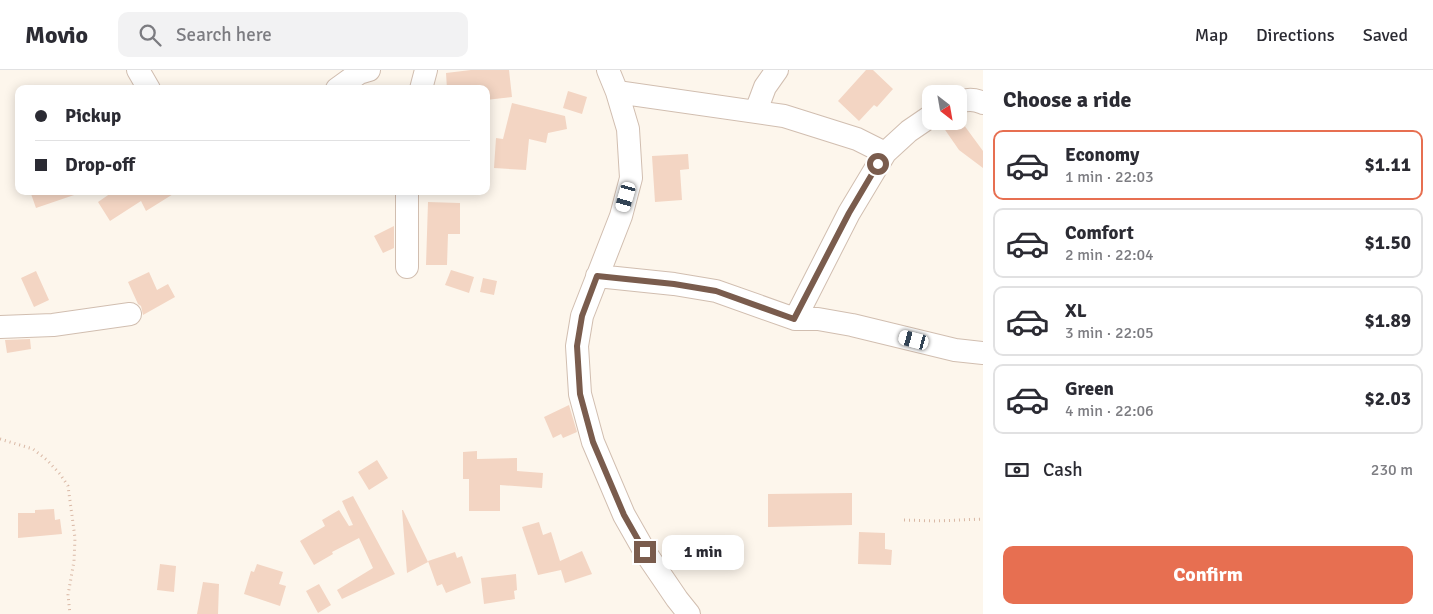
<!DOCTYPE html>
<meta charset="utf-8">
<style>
:root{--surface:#fff;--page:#f2f2f3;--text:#2b2b33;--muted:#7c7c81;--line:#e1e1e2;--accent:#e76f51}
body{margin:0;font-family:Signika,sans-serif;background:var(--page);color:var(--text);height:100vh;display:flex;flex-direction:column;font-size:19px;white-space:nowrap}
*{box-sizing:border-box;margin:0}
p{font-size:16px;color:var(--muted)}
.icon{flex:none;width:28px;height:28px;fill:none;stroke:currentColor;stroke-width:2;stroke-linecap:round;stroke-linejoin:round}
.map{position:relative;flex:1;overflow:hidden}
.panel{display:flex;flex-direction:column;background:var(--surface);width:450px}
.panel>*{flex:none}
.top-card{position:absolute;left:15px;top:15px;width:475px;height:110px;border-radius:10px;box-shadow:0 2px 12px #0003;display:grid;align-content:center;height:110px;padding:0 20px;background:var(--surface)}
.needle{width:32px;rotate:149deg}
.tools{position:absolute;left:922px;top:15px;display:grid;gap:10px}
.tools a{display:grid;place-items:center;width:45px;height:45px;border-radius:10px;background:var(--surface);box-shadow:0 2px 12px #0003;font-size:25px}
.end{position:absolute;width:22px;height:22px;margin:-11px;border:6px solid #7a5c4d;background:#fff;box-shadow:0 0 0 2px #fff}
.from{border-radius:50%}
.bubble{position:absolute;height:35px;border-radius:10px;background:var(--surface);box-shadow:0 2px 12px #0003;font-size:16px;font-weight:700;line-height:35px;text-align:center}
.car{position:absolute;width:15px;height:30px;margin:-15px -8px;border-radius:6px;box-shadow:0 0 4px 1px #0007;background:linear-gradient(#fff 24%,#345 0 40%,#fff 0 76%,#345 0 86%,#fff 0)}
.top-card b{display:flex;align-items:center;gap:18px;height:48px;font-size:19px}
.top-card b+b{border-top:1px solid var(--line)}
.top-card i{width:12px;height:12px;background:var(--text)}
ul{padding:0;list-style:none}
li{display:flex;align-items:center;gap:15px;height:70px;margin:0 10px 8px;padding:0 10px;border:2px solid var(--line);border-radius:10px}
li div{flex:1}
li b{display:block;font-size:19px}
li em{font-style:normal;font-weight:700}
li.active{border-color:var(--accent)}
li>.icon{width:45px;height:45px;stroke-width:1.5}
h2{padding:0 20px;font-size:22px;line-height:60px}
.pay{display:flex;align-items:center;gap:12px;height:55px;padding:0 20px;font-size:19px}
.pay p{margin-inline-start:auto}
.button{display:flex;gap:10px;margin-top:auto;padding:10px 20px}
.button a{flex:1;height:58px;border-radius:10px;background:var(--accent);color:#fff;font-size:20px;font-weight:700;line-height:58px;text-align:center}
header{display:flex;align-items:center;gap:30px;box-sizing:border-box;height:70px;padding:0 25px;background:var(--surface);border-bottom:1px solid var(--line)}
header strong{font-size:24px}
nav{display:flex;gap:28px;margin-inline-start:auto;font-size:18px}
.search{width:350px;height:45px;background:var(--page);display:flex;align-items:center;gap:12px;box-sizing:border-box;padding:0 18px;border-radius:10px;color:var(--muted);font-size:19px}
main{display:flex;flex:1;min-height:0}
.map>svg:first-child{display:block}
.building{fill:#f3d5c3}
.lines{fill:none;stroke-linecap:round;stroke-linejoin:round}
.street-casing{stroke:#d1beb0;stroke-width:24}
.path{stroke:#d9b8a5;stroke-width:3;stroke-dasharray:1 4;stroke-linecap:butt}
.street{stroke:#fff;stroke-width:22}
.route{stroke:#7a5c4d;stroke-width:6}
</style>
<header>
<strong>Movio</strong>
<div class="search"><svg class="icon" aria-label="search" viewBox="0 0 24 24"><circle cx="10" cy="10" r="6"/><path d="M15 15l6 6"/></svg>Search here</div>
<nav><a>Map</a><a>Directions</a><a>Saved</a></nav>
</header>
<main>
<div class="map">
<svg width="983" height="544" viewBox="0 0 983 544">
<rect width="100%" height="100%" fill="#fdf6ec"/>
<path class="building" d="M 471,0 L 509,0 L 512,27 L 486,30 L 486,19 L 447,19 L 446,3 Z
M 866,0 L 873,0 L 893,19 L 877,37 L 874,35 L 859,51 L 838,31 Z
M 568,21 L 587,27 L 582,44 L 563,38 Z
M 512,33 L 565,46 L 567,59 L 548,63 L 546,73 L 529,69 L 526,100 L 494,98 L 496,68 L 503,69 Z
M 943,51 L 961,51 L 983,81 L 983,98 L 959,80 L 941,54 Z
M 688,84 L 689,99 L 680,100 L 682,130 L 655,132 L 652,86 Z
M 30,121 L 77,121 L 77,124 L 36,138 Z
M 114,121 L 178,121 L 146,141 L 141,131 L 110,151 L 98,132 Z
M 428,132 L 460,133 L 460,164 L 448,164 L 447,195 L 426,195 Z
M 394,156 L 394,178 L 383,183 L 374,166 Z
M 451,200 L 474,207 L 469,223 L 445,215 Z
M 36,201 L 49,230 L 34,237 L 21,208 Z
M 149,202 L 157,220 L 168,214 L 175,227 L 143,245 L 141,236 L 138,234 L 128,212 Z
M 483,208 L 497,211 L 494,225 L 480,222 Z
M 30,269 L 31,279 L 7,283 L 5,270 Z
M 569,335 L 577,362 L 563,368 L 561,364 L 553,368 L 544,347 Z
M 477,381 L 477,389 L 517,388 L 517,401 L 543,403 L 542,418 L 500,415 L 500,441 L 469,441 L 469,409 L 463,409 L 463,382 Z
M 377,390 L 388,408 L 369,420 L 358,402 Z
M 852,423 L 852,455 L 768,457 L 768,424 Z
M 353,426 L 395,504 L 342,529 L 337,520 L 373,498 L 359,468 L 332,482 L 333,484 L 314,495 L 300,471 L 325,456 L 322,450 L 339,440 L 349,456 L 353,455 L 342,431 Z
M 54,439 L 55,450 L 60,449 L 62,464 L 18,468 L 18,443 L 35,443 L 35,440 Z
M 402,440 L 403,440 L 428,492 L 407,503 Z
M 539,452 L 543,465 L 551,462 L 560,491 L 582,481 L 592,504 L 565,513 L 561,500 L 538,505 L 522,457 Z
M 859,462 L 885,463 L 885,479 L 892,480 L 891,495 L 858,494 Z
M 455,482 L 457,488 L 462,486 L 471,513 L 446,523 L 442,514 L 437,516 L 428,491 Z
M 160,494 L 176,496 L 174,522 L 157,520 Z
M 257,494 L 283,502 L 279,514 L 286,516 L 280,536 L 244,524 L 251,501 L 254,502 Z
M 516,504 L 517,520 L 514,521 L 515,529 L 484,534 L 481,508 Z
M 203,512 L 219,514 L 218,544 L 197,544 Z
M 319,514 L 331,535 L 318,543 L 306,521 Z"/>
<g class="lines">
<defs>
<path id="street" d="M 138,0 L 149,19
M 608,0 L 617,22 L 628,59 L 631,108 L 621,146 L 582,246 L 577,276 L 580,324 L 593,372 L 624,445 L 645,482 L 677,529 L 689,544
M 337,19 L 359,3 L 369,0
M 421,19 L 426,0
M 617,22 L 784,46 L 857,69 L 885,83
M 959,32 C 967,29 975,29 983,33
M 756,41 L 765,17 L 777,0
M 407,197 L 407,121
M 597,206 L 674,214 L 716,221 L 795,249 L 818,249 L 852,255 L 955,280 L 983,283
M 795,249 L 849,143 L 885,83 L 909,61 L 931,46
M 0,257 L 53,255 L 130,244"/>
</defs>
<use href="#street" class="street-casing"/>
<path class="path" d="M 0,369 L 33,379 L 47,390 L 60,404 L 68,416 L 75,468 L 74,491 L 68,525 L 70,544
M 904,450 L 936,451 L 983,449"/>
<use href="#street" class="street"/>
</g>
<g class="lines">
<path class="route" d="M 645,482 L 624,445 L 593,372 L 580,324 L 577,276 L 582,246 L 597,206 L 674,214 L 716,221 L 794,249 L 849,143 L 878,94"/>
</g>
</svg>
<div class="tools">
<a><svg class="needle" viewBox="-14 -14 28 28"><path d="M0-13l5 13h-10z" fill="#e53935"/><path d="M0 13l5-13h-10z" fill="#7c7c81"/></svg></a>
</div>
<i class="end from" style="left:878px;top:94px"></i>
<i class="end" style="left:645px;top:482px"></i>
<div class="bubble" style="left:662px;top:465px;width:82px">1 min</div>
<i class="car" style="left:626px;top:127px;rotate:196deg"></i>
<i class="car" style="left:914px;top:270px;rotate:285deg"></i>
<div class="top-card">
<b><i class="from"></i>Pickup</b>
<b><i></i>Drop-off</b>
</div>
</div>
<section class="panel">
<h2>Choose a ride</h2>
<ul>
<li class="active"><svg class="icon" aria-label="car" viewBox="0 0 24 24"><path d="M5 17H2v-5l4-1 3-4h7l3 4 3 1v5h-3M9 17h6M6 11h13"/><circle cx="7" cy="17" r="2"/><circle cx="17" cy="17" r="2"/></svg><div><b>Economy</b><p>1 min · 22:03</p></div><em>$1.11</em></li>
<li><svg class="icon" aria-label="car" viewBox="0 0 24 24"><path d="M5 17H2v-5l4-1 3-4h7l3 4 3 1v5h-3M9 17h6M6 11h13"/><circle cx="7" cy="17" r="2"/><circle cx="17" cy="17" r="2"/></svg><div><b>Comfort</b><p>2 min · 22:04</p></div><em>$1.50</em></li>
<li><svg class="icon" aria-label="car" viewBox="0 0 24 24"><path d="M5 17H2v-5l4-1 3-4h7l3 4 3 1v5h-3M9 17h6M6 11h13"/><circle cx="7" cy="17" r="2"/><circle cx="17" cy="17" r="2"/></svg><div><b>XL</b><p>3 min · 22:05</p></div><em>$1.89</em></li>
<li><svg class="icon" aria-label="car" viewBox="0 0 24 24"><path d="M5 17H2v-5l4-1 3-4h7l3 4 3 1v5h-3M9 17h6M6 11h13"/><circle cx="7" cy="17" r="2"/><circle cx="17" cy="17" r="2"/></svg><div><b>Green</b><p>4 min · 22:06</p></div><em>$2.03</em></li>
</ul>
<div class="pay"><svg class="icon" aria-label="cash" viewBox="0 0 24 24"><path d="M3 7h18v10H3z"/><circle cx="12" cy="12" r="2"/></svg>Cash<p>230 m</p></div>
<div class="button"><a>Confirm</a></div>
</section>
</main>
